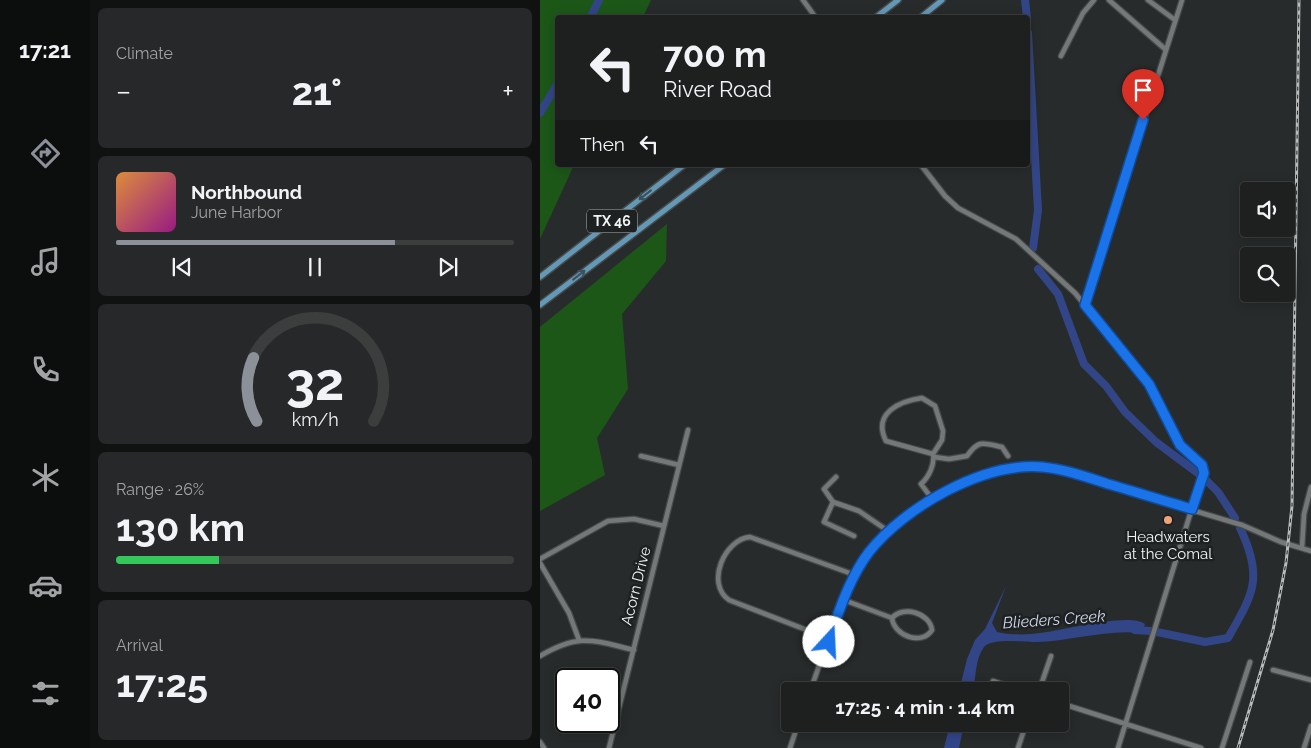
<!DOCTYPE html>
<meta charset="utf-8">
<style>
:root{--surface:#1e2020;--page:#262829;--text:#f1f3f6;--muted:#a1a3a5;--line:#3c3e3e;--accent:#8c9099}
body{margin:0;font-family:Raleway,sans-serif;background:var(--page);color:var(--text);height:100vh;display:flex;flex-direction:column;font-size:19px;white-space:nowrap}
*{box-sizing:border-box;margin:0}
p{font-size:16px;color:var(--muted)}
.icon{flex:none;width:28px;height:28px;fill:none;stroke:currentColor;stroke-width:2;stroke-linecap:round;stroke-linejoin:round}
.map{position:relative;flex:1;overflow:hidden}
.panel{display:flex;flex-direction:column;gap:8px;padding:8px;background:#101212;width:450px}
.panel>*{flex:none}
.guide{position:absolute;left:15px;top:15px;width:475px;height:152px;border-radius:5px;box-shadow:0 2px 12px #0003,0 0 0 1px var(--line);background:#1e2020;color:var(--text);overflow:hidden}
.buttons{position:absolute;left:700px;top:182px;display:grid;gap:10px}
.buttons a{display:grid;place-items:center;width:55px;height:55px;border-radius:5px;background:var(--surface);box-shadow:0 2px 12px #0003,0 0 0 1px var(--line);font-size:25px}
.speed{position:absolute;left:15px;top:668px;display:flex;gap:10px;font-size:25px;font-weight:700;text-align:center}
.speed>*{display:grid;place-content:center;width:65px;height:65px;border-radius:50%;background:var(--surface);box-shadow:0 2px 12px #0003,0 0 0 1px var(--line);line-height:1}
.speed .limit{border:2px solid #111;border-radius:8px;background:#fff;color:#111}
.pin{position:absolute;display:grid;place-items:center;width:42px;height:42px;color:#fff;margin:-51px -21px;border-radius:50% 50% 50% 0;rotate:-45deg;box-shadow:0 0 5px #0007}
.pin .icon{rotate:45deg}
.me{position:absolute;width:55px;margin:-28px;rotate:20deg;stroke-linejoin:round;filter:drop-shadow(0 0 4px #0008)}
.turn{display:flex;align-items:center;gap:18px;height:105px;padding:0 25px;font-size:22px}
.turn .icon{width:65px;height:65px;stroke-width:2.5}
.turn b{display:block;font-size:35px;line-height:42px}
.then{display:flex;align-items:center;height:48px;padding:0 25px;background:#0003;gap:10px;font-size:19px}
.big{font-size:38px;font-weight:700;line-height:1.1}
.panel .card{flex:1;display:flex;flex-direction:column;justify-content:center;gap:8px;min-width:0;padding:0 18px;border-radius:8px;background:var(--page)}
.panel .dial{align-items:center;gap:0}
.dial svg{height:130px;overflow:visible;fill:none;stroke:var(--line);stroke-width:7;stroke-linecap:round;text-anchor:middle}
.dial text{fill:var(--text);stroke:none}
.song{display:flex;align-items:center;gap:15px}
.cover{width:60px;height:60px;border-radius:8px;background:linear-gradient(135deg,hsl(30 70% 55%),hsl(310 70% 35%))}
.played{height:5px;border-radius:2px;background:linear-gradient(90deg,var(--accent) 70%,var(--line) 70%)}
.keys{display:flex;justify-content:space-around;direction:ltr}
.heat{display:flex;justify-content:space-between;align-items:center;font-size:28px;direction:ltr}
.charge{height:8px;border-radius:4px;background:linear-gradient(90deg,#34c759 26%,var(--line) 0)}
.trip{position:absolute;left:241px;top:682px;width:288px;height:50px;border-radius:5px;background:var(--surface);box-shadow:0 2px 12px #0003,0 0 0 1px var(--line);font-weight:700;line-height:50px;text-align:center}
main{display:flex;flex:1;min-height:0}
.tabs{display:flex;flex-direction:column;width:90px;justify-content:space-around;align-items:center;background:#0c0d0d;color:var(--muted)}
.tabs .icon{width:35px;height:35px}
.tabs .selected{color:var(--accent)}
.tabs b{font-size:22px;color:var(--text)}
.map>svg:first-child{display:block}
</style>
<main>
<nav class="tabs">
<b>17:21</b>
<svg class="icon selected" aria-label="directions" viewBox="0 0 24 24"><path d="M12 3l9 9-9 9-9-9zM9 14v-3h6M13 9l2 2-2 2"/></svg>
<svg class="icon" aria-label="music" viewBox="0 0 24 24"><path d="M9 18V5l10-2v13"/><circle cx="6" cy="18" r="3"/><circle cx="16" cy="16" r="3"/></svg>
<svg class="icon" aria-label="phone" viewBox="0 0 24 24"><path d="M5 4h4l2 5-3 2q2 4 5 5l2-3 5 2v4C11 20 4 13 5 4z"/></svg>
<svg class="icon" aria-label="climate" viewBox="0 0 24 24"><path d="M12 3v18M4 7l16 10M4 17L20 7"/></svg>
<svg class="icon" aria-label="car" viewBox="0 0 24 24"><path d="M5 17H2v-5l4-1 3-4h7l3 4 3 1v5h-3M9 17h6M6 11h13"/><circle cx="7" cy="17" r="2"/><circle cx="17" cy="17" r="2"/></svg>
<svg class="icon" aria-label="filters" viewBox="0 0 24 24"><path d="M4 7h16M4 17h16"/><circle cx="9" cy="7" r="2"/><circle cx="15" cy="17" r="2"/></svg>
</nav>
<section class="panel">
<div class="card"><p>Climate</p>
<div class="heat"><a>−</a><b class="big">21°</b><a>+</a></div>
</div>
<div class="card">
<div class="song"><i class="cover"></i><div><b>Northbound</b><p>June Harbor</p></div></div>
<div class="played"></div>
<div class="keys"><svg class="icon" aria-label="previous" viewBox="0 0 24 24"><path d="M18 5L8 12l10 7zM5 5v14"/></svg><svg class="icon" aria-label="pause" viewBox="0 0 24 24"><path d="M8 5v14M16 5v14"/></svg><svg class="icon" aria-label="next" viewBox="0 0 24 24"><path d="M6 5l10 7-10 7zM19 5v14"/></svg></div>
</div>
<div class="card dial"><svg viewBox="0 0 100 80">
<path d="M14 69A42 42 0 1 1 86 69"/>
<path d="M14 69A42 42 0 0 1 12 30" stroke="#8c9099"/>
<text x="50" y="56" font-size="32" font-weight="700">32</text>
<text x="50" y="72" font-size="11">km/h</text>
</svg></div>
<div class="card"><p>Range · 26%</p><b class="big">130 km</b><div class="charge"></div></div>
<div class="card"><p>Arrival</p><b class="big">17:25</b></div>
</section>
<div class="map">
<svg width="771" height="748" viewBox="0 0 771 748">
<rect width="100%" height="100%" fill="#282b2b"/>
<path fill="#1c5718" d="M 0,0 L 111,0 L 103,17 L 18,18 L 18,165 L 34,165 L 0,239 Z
M 127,224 L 126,261 L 82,314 L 88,389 L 57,438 L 65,475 L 0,511 L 0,327 Z"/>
<path fill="#324587" d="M 466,586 L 452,623 L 457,632 C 470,635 487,635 500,633 C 521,631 590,612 605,624 L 602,633 C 566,629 532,641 496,642 C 485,642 451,638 444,647 C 435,659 436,678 433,691 L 419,691 L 427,659 L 435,640 L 445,629 Z
M 410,724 L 424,724 L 419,748 L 404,748 Z"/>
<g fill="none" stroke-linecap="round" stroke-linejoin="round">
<path stroke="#324587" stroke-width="8" d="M 485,0 L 487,18
M 50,18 L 59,0
M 488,33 L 498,210 L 493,248
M 0,113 L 18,83
M 498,269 L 518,294 L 544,364 L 566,386 L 585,412 L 616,442 L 659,474
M 666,480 L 678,492 L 695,518
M 595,630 L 610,631
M 617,632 L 665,642 L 688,638 C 713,594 724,578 700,528"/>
<g stroke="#46494a" stroke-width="7">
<path id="minor" d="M 263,0 L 276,18
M 569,0 L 625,49
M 608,0 L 635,20
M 521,56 L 543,13 L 554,0
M 381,165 L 405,196 L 418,208 L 476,239 L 535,293 L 606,380 L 641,445 L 659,461 L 664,469 L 578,748
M 545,305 L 642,0
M 101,456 L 139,465
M 394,457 L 409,459 L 427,456 C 439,439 443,443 462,447 L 468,456
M 296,477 L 284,489 L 293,502 L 319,511 L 348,531
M 393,500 L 381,484 C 389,477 395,464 393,454 L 346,441 C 332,413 360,401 382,398 L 395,406 L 403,431 L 402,440 L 393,454
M 293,502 L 284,522 L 314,536
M 762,548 L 764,514 L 771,487
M 0,559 L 68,521 L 94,519 L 124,526
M 0,563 L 29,613 L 39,640
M 304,600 L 352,618 C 354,636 382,646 392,630 C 390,613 363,605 352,618
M 290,639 L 189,600 C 165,583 185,539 210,537 L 315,575
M 0,656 C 39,633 52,640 94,650
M 733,670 L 771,680
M 453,681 L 483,691
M 270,691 C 286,650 298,600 321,564 C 337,538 360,521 385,505 C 427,478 471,460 521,471 L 702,525 L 741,542 L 771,551
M 499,691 L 511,656
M 520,703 L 661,748
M 69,713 L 78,715
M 0,742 L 4,748
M 69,748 L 148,430
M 250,748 L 258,724
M 478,748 L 486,724
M 682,748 L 710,662
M 764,748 L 771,726"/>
</g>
<g stroke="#46494a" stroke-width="8">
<path id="major" d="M 335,18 L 358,0
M 380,18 L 402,0
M 0,277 L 144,165
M 0,305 L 184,165"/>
</g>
<use href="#minor" stroke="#747879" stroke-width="4.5"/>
<use href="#major" stroke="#6498b7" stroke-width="5"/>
<g stroke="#babcbc" stroke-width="3">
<path id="rail" d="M 698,748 L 733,630 L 746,563 L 752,506 L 759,0"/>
</g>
<use href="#rail" stroke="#1e2122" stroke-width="1" stroke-dasharray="4" stroke-linecap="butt"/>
</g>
<defs><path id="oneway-shaft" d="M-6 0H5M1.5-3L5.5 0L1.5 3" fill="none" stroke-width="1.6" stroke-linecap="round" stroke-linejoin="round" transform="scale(1.25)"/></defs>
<g stroke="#3a515e">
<use href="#oneway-shaft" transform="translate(105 195) rotate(142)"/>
<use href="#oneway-shaft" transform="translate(39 275) rotate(-38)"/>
</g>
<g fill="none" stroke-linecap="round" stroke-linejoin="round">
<g stroke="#114b97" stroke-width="12">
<path id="route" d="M 289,642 C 298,611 310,577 329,552 C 365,507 443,462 502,467 C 524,469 547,477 568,484 C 596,492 624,501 652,509 L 664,473 L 662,465 L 640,445 L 609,384 L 545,305 L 603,120"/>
</g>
<use href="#route" stroke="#1a73e8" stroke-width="9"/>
</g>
<circle fill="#f0a27a" stroke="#1e2122" stroke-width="2" cx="628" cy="520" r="5"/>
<g text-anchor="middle" stroke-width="5" stroke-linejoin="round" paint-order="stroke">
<rect fill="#1e2122" stroke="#b2b5b5" stroke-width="1" x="47" y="209.5" width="50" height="23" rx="4"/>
<g font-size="14" font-weight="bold" fill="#f2f4f4">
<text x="72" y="226">TX 46</text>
</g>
<g font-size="15" fill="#f2f4f4" stroke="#1e2122">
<text x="628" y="542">Headwaters<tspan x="628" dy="17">at the Comal</tspan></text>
</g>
<g font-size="15" fill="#f2f4f4" stroke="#1e2122">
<text transform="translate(96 586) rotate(-76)" y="5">Acorn Drive</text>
</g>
<g font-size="16" font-style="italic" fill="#d0d8ec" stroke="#1e2122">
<text transform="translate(514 619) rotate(-4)" y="6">Blieders Creek</text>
</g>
</g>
</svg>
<div class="buttons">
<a><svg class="icon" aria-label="sound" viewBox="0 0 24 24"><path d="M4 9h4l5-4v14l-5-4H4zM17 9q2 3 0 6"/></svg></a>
<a><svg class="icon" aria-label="search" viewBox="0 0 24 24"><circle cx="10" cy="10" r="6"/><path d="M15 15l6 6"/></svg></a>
</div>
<div class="speed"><div class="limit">40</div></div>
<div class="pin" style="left:603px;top:120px;background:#d93025"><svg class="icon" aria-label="arrive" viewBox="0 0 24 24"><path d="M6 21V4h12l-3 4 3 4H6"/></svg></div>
<svg class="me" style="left:289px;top:642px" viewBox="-20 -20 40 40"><circle r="19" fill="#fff"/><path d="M0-13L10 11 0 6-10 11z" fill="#1a73e8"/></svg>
<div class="trip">17:25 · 4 min · 1.4 km</div>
<div class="guide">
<div class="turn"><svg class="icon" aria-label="left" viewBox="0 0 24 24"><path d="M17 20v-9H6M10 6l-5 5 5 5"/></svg><div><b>700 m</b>River Road</div></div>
<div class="then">Then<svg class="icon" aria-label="left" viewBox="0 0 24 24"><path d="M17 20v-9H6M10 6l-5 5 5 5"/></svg></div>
</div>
</div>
</main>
